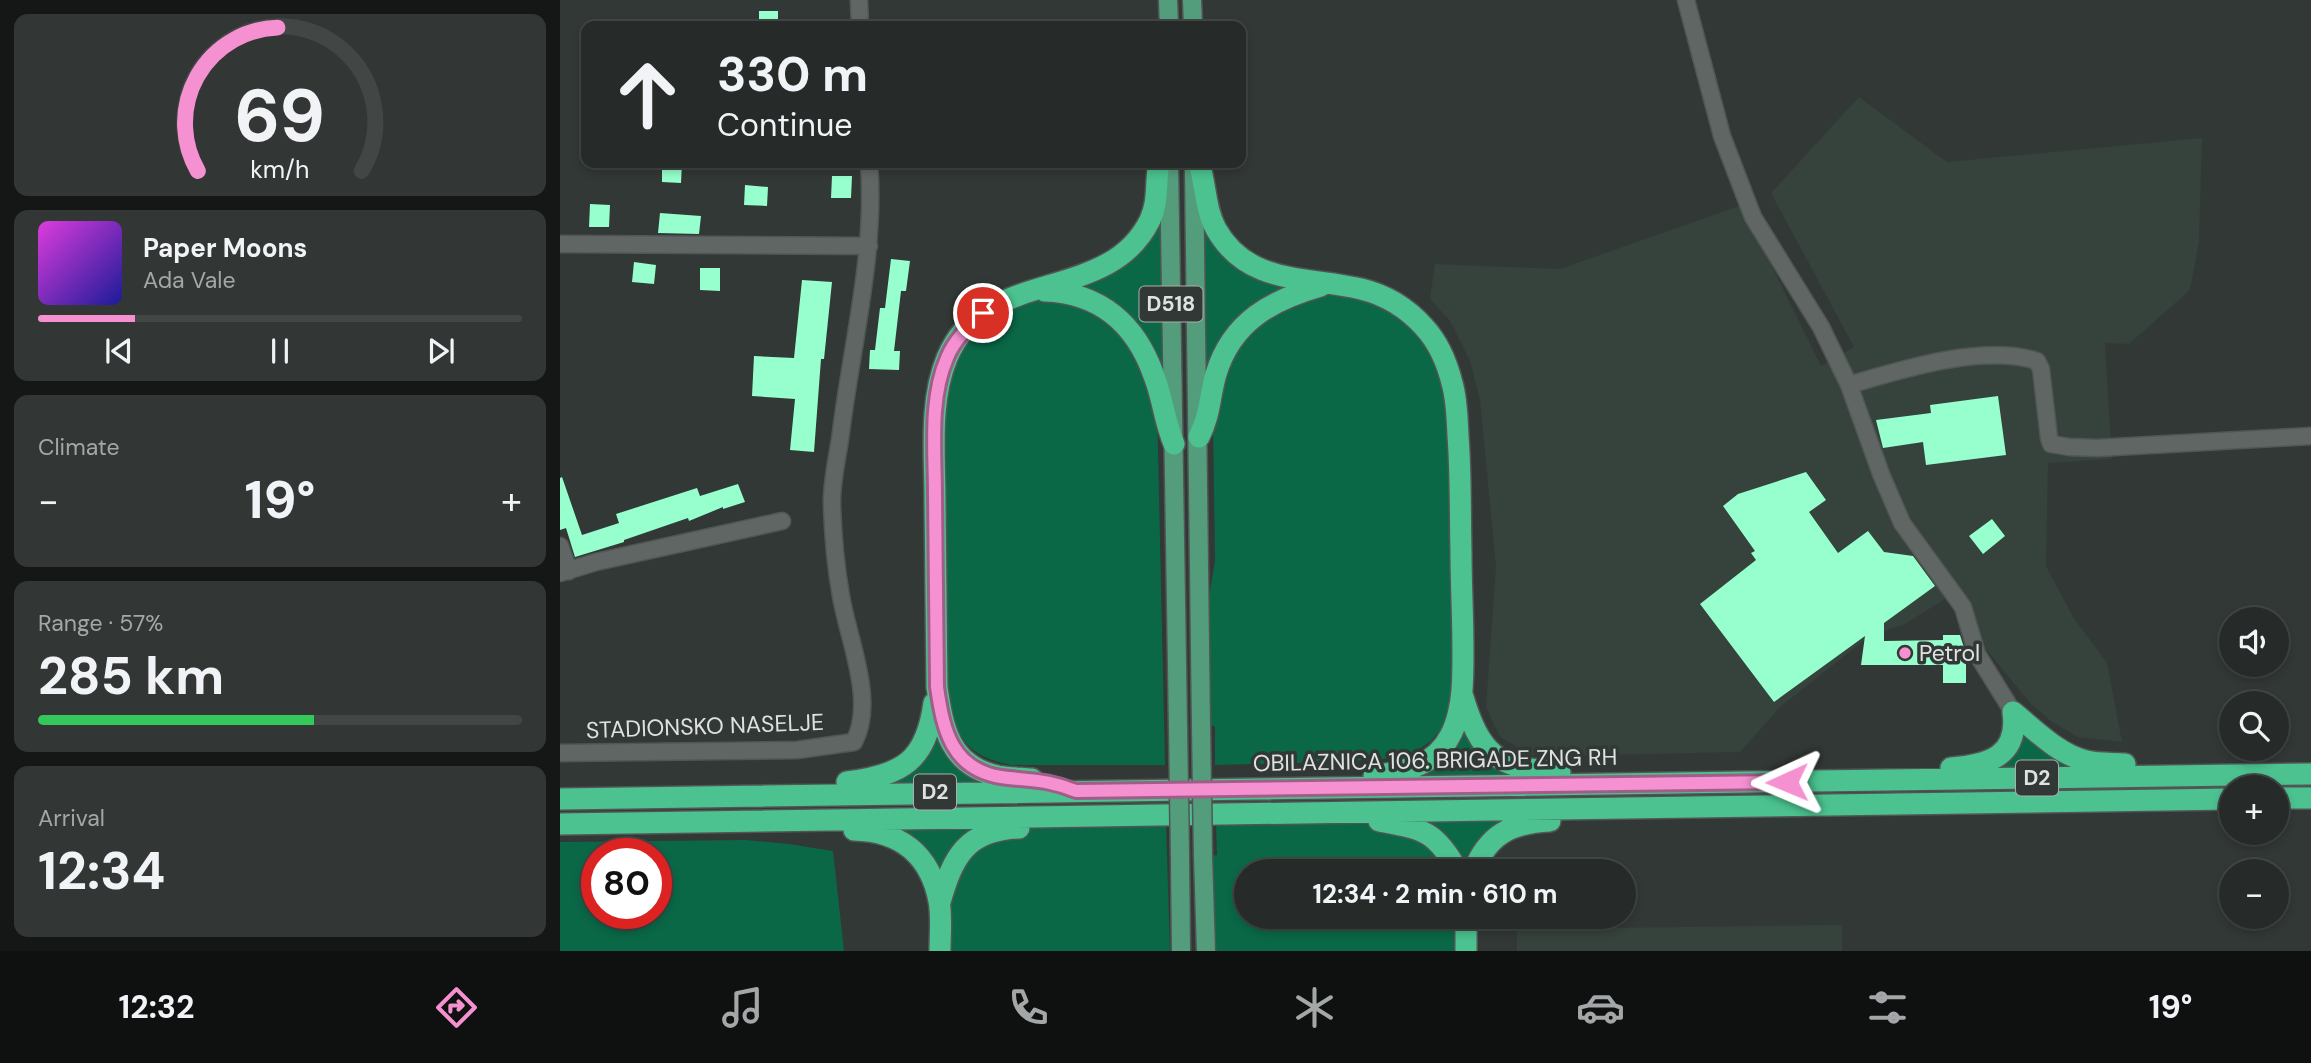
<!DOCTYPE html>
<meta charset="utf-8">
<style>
:root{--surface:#262a28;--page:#323634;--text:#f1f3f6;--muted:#a4a7a8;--line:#424645;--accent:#f590d1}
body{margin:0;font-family:"DM Sans",sans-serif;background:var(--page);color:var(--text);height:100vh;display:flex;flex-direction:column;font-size:26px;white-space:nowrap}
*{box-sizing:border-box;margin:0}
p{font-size:23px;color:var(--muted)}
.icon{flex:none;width:38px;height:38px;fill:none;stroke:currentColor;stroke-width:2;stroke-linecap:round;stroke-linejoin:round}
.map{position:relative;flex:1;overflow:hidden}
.sheet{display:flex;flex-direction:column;gap:14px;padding:14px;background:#151716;width:560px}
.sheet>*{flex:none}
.hud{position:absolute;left:21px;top:21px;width:665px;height:147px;border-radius:14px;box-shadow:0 4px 10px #0003,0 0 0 2px var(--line);background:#262a28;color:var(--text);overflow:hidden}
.controls{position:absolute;left:1659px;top:607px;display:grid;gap:14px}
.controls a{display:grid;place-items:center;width:70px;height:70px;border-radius:50%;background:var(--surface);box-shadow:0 4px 10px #0003,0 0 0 2px var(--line);font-size:35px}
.speed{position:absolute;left:21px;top:838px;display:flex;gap:14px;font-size:35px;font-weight:700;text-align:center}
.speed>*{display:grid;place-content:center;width:91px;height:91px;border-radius:50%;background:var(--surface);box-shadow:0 4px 10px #0003,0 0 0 2px var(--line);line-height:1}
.speed .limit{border:10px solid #d22;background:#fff;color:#111}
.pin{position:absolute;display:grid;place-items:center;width:60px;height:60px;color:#fff;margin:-30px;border:4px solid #fff;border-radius:50%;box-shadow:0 2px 7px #0007}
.me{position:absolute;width:77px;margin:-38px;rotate:269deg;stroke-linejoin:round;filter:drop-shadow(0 0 5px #0008)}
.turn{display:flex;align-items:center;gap:24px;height:147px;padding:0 21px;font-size:32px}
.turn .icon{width:91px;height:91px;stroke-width:2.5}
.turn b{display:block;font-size:49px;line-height:60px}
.big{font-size:52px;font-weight:700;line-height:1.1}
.sheet .tile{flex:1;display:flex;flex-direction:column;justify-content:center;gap:10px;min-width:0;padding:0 24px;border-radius:14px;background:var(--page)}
.sheet .dial{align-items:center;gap:0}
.dial svg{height:182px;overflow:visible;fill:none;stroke:var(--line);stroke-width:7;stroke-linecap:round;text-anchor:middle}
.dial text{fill:var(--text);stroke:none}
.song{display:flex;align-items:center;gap:21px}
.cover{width:84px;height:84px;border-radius:10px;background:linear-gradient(135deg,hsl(300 70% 55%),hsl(240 70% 35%))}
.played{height:7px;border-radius:4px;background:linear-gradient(90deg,var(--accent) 20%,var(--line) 20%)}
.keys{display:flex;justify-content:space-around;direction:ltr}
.heat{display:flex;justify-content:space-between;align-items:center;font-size:38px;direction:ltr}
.charge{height:10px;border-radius:5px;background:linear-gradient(90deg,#34c759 57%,var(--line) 0)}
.trip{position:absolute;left:674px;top:859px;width:402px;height:70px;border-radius:35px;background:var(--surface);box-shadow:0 4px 10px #0003,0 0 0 2px var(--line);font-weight:700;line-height:70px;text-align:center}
.tabs{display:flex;height:112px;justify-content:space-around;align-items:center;background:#0f1110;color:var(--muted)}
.tabs .icon{width:49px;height:49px}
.tabs .active{color:var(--accent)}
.tabs b{font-size:32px;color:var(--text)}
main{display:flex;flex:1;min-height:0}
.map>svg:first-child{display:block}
</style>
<main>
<section class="sheet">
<div class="tile dial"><svg viewBox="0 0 100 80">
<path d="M14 69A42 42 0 1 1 86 69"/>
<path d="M14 69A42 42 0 0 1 49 6" stroke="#f590d1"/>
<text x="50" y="56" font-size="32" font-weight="700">69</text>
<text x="50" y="72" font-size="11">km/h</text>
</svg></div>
<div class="tile">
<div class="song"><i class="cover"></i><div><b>Paper Moons</b><p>Ada Vale</p></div></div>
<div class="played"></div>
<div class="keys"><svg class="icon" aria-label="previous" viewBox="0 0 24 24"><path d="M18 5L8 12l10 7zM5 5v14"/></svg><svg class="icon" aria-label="pause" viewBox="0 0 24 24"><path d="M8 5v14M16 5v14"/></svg><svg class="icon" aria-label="next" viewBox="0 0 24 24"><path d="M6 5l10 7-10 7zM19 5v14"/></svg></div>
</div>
<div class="tile"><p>Climate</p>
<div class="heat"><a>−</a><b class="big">19°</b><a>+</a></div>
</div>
<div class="tile"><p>Range · 57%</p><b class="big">285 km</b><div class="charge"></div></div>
<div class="tile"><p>Arrival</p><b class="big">12:34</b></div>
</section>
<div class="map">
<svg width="1751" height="951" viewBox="0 0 1751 951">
<rect width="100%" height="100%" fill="#323835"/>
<path fill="#36423c" d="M 1299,97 L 1387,162 L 1642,138 L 1639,241 L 1630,290 L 1569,344 L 1545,343 L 1552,459 L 1488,463 L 1486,566 L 1513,617 L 1547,663 L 1562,742 L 1518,737 L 1492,722 L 1470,703 L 1385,599 L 1345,624 L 1310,636 L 1220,707 L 1180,752 L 1000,756 L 970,755 L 940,737 L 926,707 L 936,567 L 920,400 L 910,361 L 890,321 L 870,299 L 875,264 L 1000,269 L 1182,205 L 1261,366 L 1294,347 L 1211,193 Z
M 1282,925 L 1282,951 L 957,951 L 957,929 Z"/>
<path fill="#0a6847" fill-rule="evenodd" d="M 596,220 L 602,220 L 604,374 L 511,287 Z
M 643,224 L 731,284 L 651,372 L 644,373 Z
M 763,289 L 831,306 L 878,359 L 890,415 L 895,687 L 885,724 L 871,741 L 855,752 L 837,758 L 777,762 L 655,765 L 655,726 L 649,726 L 648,603 L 655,561 L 653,421 L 668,355 L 700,317 Z
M 512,297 L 569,335 L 597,406 L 605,765 L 451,765 C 408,756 402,742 386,704 L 383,406 L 398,345 L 455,299 Z
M 901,724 L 950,771 L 951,776 L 857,779 L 856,773 Z
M 1466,729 L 1518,769 L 1436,769 L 1457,752 Z
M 374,732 L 422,779 L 423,784 L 329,786 L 328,781 Z
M 954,816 L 909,870 L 860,818 Z
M 426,822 L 381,876 L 333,829 Z
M 801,822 L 849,831 L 864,837 L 891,871 L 686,872 L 686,917 L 897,917 L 898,951 L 654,951 L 651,856 L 657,855 L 656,823 Z
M 606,823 L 610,951 L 387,951 L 386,907 L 404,853 L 443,832 L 508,824 Z
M 186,840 L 229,844 L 273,851 L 284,951 L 0,951 L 0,842 ZM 37,854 L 96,854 L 96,914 L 37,914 Z"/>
<path fill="#96ffcd" d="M 199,11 L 218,11 L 218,26 L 199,26 Z
M 102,163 L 122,163 L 121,183 L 102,182 Z
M 272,176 L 292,176 L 291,198 L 271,198 Z
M 185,185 L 208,187 L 207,206 L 184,205 Z
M 30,204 L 50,205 L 49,227 L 29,227 Z
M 100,213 L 141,216 L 139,234 L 98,233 Z
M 331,259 L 350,261 L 346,291 L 341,291 L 334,351 L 340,351 L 339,370 L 309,369 L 310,350 L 315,350 L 320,308 L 325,308 Z
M 74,262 L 96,265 L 94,284 L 72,282 Z
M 140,268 L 160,268 L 160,291 L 140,290 Z
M 242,280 L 272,282 L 264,359 L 261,359 L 254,452 L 230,450 L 235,399 L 192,396 L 194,356 L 234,358 Z
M 1438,396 L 1446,455 L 1366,465 L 1363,442 L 1323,448 L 1316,420 L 1371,413 L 1370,405 Z
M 1246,472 L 1266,500 L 1249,512 L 1278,553 L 1308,531 L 1324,552 L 1353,556 L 1375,586 L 1324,623 L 1324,641 L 1383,640 L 1383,635 L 1400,635 L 1406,654 L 1406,683 L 1383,683 L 1383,665 L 1301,665 L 1305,636 L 1214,702 L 1140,604 L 1196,560 L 1191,553 L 1195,551 L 1163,506 L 1178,494 Z
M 2,477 L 22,535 L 59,523 L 56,514 L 137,488 L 140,496 L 178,484 L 185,502 L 163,509 L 163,507 L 129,521 L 128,518 L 64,540 L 64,542 L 15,557 L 6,528 L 0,530 L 0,478 Z
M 1432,519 L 1445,536 L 1423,554 L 1409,536 Z"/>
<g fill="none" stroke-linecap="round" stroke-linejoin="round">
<g stroke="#515654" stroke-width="19">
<path id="street" d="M 299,0 L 300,26
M 1126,0 L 1162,136 L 1193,217 L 1261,327 L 1289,385 L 1321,474 L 1342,523 L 1403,607 L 1417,654 L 1453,712
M 0,244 L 309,246
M 1289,385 C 1343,369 1422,344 1477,361 L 1481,369 L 1489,438 L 1491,444 L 1509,447 L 1537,448 L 1751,436
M 0,546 L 9,571
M 0,573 L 36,562 L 222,521
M 0,753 L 237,750 L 294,742 C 316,701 288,639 281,596 C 276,568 273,536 272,506 C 271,482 278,456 281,432 C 292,343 316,253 309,163"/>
</g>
<g stroke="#515654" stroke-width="21">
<path id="primary" d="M 608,0 L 609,26
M 632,0 L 633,26
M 609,163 L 618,727
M 634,169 L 641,726
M 643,856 L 646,951
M 620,857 L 621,951"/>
</g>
<g stroke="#515654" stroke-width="24">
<path id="highway" d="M 639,163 C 646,185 645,209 656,229 C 688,286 748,276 801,289 C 826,295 847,308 864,327 C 878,342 887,363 892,383 C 897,400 897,418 898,436 C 901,475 900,513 901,552 C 901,597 905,647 902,690 C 901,704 897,724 890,736 C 874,767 844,771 814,776
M 485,291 C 540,293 576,324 594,376 C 603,399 604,420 614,444
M 639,437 C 651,413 649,398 656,374 C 672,321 712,300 761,286
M 902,694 C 920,754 936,769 1000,772
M 1453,712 C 1475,730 1498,754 1526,761 C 1538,764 1552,763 1565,764
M 1391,768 C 1429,765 1459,756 1453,712
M 472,779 C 461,778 449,778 438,776 C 390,766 383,729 377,687 C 376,625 376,563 375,501 C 375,455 369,401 387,358 C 426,264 548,306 590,220 C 599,201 595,183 599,163
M 287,782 C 343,775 366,761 374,703
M 1717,798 L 1751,798
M 0,799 L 1751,774
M 819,821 C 862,829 876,830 898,872
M 0,824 L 1671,799
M 294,830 C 340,831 370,854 379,901 C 382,916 380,935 380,951
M 913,872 C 928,834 951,823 990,821
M 380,902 C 393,857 406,830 459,828
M 906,917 L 906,951"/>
</g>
<use href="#street" stroke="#606663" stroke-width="16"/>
<use href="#primary" stroke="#539d7d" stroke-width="18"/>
<use href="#highway" stroke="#4bc28f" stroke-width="21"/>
<g stroke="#515654" stroke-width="21" stroke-linecap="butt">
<path id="primary-bridge" d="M 641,726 L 643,856
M 618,727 L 620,857"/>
</g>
<use href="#primary-bridge" stroke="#539d7d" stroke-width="18"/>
</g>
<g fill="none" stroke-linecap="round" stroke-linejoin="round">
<g stroke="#9f5e88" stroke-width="18">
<path id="route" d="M 423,313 C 409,326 394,340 387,358 C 369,399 375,451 375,495 C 376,559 376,623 377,687 C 383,729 391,769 441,777 C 470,781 487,779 516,791 L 1227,782"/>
</g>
<use href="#route" stroke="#f590d1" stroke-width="12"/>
</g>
<circle fill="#f590d1" stroke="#323835" stroke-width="2.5" cx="1345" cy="653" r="7"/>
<g text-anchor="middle" stroke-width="7" stroke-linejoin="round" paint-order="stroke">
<g fill="#323835" stroke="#aaafad" stroke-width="2">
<rect x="579.5" y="286.5" width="63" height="35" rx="5"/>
<rect x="1456" y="760.5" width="42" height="35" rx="5"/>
<rect x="354" y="774.5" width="42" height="35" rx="5"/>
</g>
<g font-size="21" font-weight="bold" fill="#dee2e0">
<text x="611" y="311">D518</text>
<text x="1477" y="785">D2</text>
<text x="375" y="799">D2</text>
</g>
<g font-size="23" fill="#dee2e0" stroke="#323835" text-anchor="start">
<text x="1359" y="661">Petrol</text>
</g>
<g font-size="23" fill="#dee2e0" stroke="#323835">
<text transform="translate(145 726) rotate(-2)" y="8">STADIONSKO NASELJE</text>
<text transform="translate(875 760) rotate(-1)" y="8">OBILAZNICA 106. BRIGADE ZNG RH</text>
</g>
</g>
</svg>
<div class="controls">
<a><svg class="icon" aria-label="sound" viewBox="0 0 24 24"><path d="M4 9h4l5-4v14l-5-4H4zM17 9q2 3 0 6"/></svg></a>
<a><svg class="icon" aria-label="search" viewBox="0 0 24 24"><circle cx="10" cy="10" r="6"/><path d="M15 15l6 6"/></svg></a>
<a>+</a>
<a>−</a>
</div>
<div class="speed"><div class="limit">80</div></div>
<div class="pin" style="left:423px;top:313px;background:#d93025"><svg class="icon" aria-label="arrive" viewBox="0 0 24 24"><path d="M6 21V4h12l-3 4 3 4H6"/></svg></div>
<svg class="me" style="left:1227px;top:782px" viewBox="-20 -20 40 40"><path d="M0-17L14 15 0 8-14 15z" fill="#f590d1" stroke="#fff" stroke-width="4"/></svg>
<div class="trip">12:34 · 2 min · 610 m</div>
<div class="hud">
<div class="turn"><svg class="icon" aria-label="ahead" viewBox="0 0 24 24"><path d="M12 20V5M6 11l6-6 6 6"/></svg><div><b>330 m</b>Continue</div></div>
</div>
</div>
</main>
<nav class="tabs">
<b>12:32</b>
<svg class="icon active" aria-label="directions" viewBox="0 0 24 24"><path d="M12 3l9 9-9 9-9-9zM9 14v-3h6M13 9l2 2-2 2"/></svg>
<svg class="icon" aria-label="music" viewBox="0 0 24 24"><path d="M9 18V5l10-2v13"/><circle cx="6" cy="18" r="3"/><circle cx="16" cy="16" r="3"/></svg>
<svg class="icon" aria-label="phone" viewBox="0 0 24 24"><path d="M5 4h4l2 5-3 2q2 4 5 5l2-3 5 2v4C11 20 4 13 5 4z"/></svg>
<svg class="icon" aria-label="climate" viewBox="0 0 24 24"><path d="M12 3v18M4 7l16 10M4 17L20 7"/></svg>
<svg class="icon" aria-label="car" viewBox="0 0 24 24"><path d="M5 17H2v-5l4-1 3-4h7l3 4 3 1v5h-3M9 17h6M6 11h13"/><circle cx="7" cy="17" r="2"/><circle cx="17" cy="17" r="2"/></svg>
<svg class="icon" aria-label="filters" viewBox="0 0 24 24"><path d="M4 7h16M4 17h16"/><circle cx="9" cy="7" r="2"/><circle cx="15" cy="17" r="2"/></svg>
<b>19°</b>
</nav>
